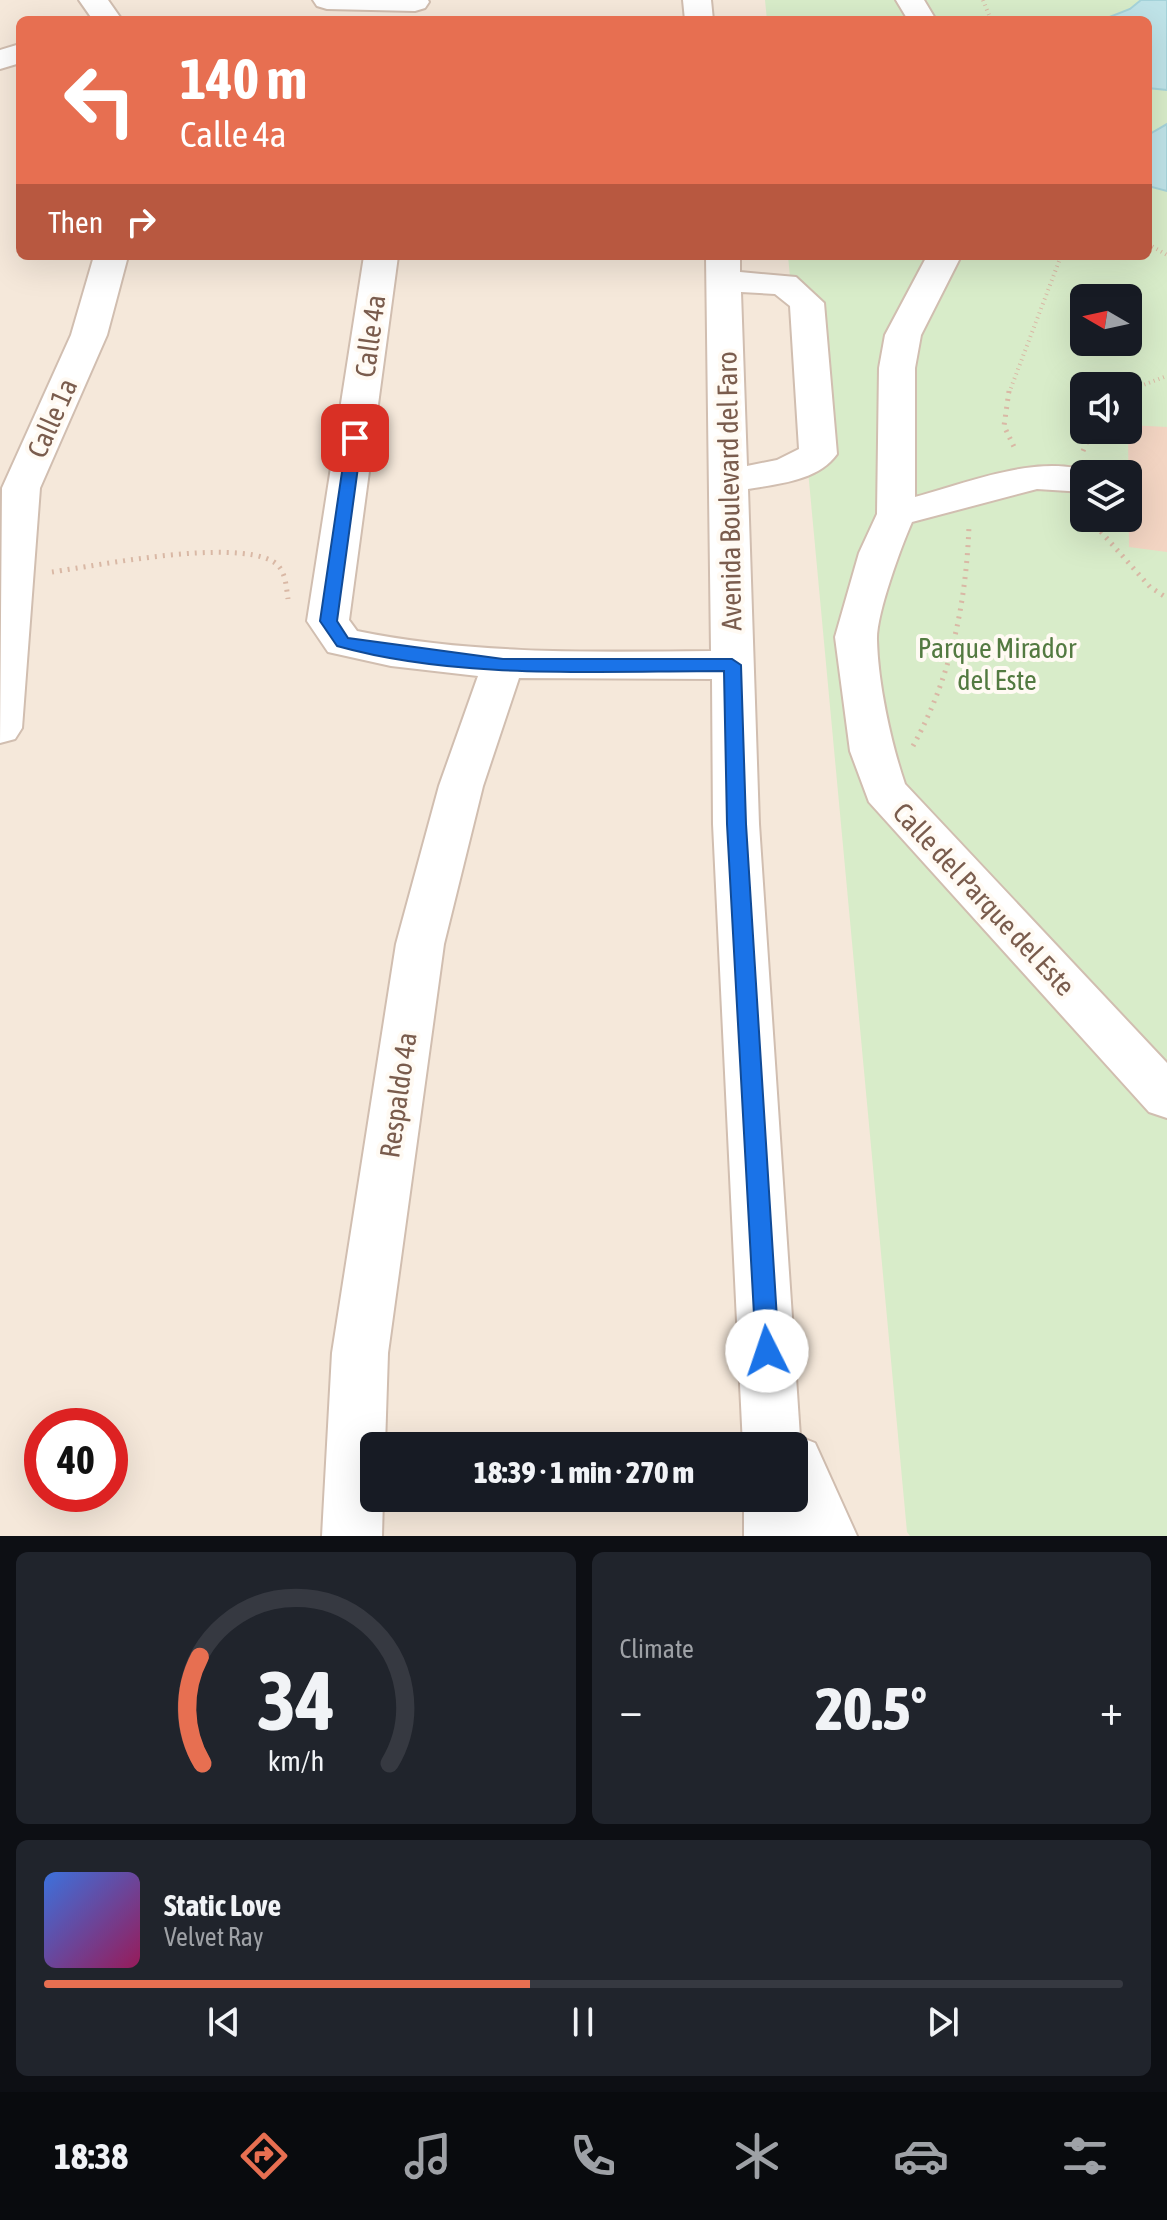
<!DOCTYPE html>
<meta charset="utf-8">
<style>
:root{--surface:#171b24;--page:#20242c;--text:#f1f3f6;--muted:#9ea1a6;--line:#363941;--accent:#e76f51}
body{margin:0;font-family:"Asap Condensed",sans-serif;background:var(--page);color:var(--text);height:100vh;display:flex;flex-direction:column;font-size:30px;white-space:nowrap}
*{box-sizing:border-box;margin:0}
p{font-size:26px;color:var(--muted)}
.icon{flex:none;width:44px;height:44px;fill:none;stroke:currentColor;stroke-width:2;stroke-linecap:round;stroke-linejoin:round}
.map{position:relative;height:1536px;overflow:hidden}
.panel{display:flex;flex-direction:column;gap:16px;padding:16px;background:#0d0f14;flex:1}
.panel>*{flex:none}
.top-card{position:absolute;left:16px;top:16px;width:1136px;height:244px;border-radius:12px;box-shadow:0 8px 32px #0002;background:#e76f51;color:#fff;overflow:hidden}
.needle{width:52px;rotate:279deg}
.fabs{position:absolute;left:1070px;top:284px;display:grid;gap:16px}
.fabs a{display:grid;place-items:center;width:72px;height:72px;border-radius:12px;background:var(--surface);box-shadow:0 8px 32px #0002;font-size:40px}
.speed{position:absolute;left:24px;top:1408px;display:flex;gap:16px;font-size:40px;font-weight:700;text-align:center}
.speed>*{display:grid;place-content:center;width:104px;height:104px;border-radius:50%;background:var(--surface);box-shadow:0 8px 32px #0002;line-height:1}
.speed .limit{border:12px solid #d22;background:#fff;color:#111}
.pin{position:absolute;display:grid;place-items:center;width:68px;height:68px;color:#fff;margin:-34px;border-radius:16px;box-shadow:0 4px 12px #0006}
.me{position:absolute;width:88px;margin:-44px;rotate:356deg;stroke-linejoin:round;filter:drop-shadow(0 0 6px #0008)}
.turn{display:flex;align-items:center;gap:28px;height:168px;padding:0 32px;font-size:36px}
.turn .icon{width:104px;height:104px;stroke-width:2.5}
.turn b{display:block;font-size:56px;line-height:68px}
.then{display:flex;align-items:center;height:76px;padding:0 32px;background:#0003;gap:16px;font-size:30px}
.big{font-size:60px;font-weight:800;line-height:1.1}
.panel .tile{flex:1;display:flex;flex-direction:column;justify-content:center;gap:12px;min-width:0;padding:0 28px;border-radius:12px;background:var(--page)}
.panel .dial{align-items:center;gap:0}
.dial svg{height:208px;overflow:visible;fill:none;stroke:var(--line);stroke-width:7;stroke-linecap:round;text-anchor:middle}
.dial text{fill:var(--text);stroke:none}
.song{display:flex;align-items:center;gap:24px}
.cover{width:96px;height:96px;border-radius:12px;background:linear-gradient(135deg,hsl(220 70% 55%),hsl(330 70% 35%))}
.played{height:8px;border-radius:4px;background:linear-gradient(90deg,var(--accent) 45%,var(--line) 45%)}
.keys{display:flex;justify-content:space-around;direction:ltr}
.heat{display:flex;justify-content:space-between;align-items:center;font-size:44px;direction:ltr}
.panel .tiles{flex:1;display:grid;gap:16px;grid-template-columns:1fr 1fr}
.tile:last-child{grid-column:span 2}
.trip{position:absolute;left:360px;top:1432px;width:448px;height:80px;border-radius:12px;background:var(--surface);box-shadow:0 8px 32px #0002;font-weight:800;line-height:80px;text-align:center}
.tab-bar{display:flex;height:128px;justify-content:space-around;align-items:center;background:#090b0e;color:var(--muted)}
.tab-bar .icon{width:56px;height:56px}
.tab-bar .on{color:var(--accent)}
.tab-bar b{font-size:36px;color:var(--text)}
.map>svg:first-child{display:block}
</style>
<div class="map">
<svg width="1167" height="1536" viewBox="0 0 1167 1536">
<rect width="100%" height="100%" fill="#fdf6ec"/>
<path fill="#f5e8da" fill-rule="evenodd" d="M 0,0 L 1167,0 L 1167,1536 L 0,1536 ZM 20,20 L 1148,20 L 1148,256 L 20,256 ZM 1084,298 L 1128,298 L 1128,342 L 1084,342 ZM 1084,386 L 1128,386 L 1128,430 L 1084,430 ZM 1084,474 L 1128,474 L 1128,518 L 1084,518 ZM 42,1426 L 110,1426 L 110,1494 L 42,1494 ZM 374,1446 L 794,1446 L 794,1498 L 374,1498 Z"/>
<path fill="#d8ecc9" fill-rule="evenodd" d="M 765,0 L 1167,0 L 1167,1536 L 910,1536 L 907,1532 L 788,256 L 1148,256 L 1148,20 L 767,20 ZM 1084,298 L 1128,298 L 1128,342 L 1084,342 ZM 1084,386 L 1128,386 L 1128,430 L 1084,430 ZM 1084,474 L 1128,474 L 1128,518 L 1084,518 Z"/>
<path fill="#bfe3e8" stroke="#a5d3da" stroke-width="2" d="M 1141,0 L 1167,0 L 1167,90 L 1148,88 L 1148,20 L 1102,20 L 1130,9 Z
M 1167,124 L 1167,191 L 1148,186 L 1148,135 Z"/>
<path fill="#f3d5c3" d="M 1128,425 L 1167,427 L 1167,552 L 1129,547 Z"/>
<g fill="none" stroke-linecap="round" stroke-linejoin="round">
<g stroke="#d1beb0" stroke-width="4">
<path id="minor" d="M 79,0 L 108,0 L 122,20 L 93,20 Z
M 313,0 L 428,0 L 429,2 L 425,8 L 415,11 L 327,9 L 317,6 Z
M 683,0 L 711,0 L 713,20 L 685,20 Z
M 896,0 L 924,0 L 936,20 L 908,20 Z
M 20,44 L 20,63 L 0,69 L 0,50 Z
M 94,256 L 128,256 L 107,335 L 40,488 L 22,728 L 15,739 L 0,743 L 2,488 L 71,335 Z
M 364,256 L 398,256 L 349,620 L 357,631 C 474,655 592,652 711,651 L 706,256 L 740,256 L 740,272 L 796,277 L 824,303 L 837,454 C 818,481 777,484 748,489 L 759,824 L 800,1437 L 815,1443 L 857,1536 L 744,1536 L 744,1498 L 794,1498 L 794,1446 L 743,1446 L 713,824 L 712,679 L 519,678 L 483,786 L 444,944 L 388,1353 L 385,1446 L 374,1446 L 374,1498 L 383,1498 L 382,1536 L 322,1536 L 332,1353 L 396,944 L 439,786 L 478,676 L 391,666 L 328,652 L 307,621 ZM 741,292 L 775,294 L 790,306 L 799,449 L 777,460 L 747,466 Z
M 927,256 L 961,256 L 921,335 L 915,368 L 915,497 C 967,483 1044,451 1095,474 L 1084,474 L 1084,492 L 1037,489 L 912,522 C 901,547 876,615 877,640 C 878,683 891,743 905,784 L 1167,1063 L 1167,1118 L 1149,1112 L 869,802 L 850,751 L 835,637 L 859,553 L 877,514 L 879,368 L 885,335 Z"/>
</g>
<path stroke="#d9b8a5" stroke-width="4" stroke-dasharray="1 4" stroke-linecap="butt" d="M 983,0 L 991,20
M 1148,244 L 1167,255
M 1009,393 L 1061,256
M 1132,393 L 1143,385 L 1167,376"/>
<path stroke="#d9b8a5" stroke-width="5" stroke-dasharray="2 6" stroke-linecap="butt" d="M 1009,391 L 1004,426 L 1016,451
M 1128,396 L 1135,391
M 1083,451 L 1092,430
M 1093,518 L 1095,525 L 1150,587 L 1167,598
M 52,572 C 100,565 231,539 272,561 C 286,568 286,586 288,599
M 913,746 C 951,677 966,604 969,526"/>
<use href="#minor" fill="#fff" fill-rule="evenodd"/>
</g>
<path fill="#1a73e8" stroke="#114b97" stroke-width="2" d="M 355,434 L 362,438 L 337,621 L 348,638 L 503,659 L 732,659 L 741,665 L 746,824 L 779,1351 L 775,1358 L 767,1361 L 759,1358 L 756,1351 L 727,824 L 724,671 C 598,671 458,680 337,646 L 320,621 L 347,438 Z"/>
<g text-anchor="middle" stroke-width="8" stroke-linejoin="round" paint-order="stroke">
<g font-size="28" fill="#7a5c4d" stroke="#fffaf3">
<text transform="translate(370 336) rotate(-82)" y="10">Calle 4a</text>
<text transform="translate(52 418) rotate(-66)" y="10">Calle 1a</text>
<text transform="translate(729 491) rotate(-91)" y="10">Avenida Boulevard del Faro</text>
<text transform="translate(984 899) rotate(47)" y="10">Calle del Parque del Este</text>
<text transform="translate(398 1095) rotate(-82)" y="10">Respaldo 4a</text>
</g>
<g font-size="28" fill="#537a41" stroke="#fffaf3">
<text x="997" y="658">Parque Mirador<tspan x="997" dy="32">del Este</tspan></text>
</g>
</g>
</svg>
<div class="fabs">
<a><svg class="needle" viewBox="-14 -14 28 28"><path d="M0-13l5 13h-10z" fill="#e53935"/><path d="M0 13l5-13h-10z" fill="#9ea1a6"/></svg></a>
<a><svg class="icon" aria-label="sound" viewBox="0 0 24 24"><path d="M4 9h4l5-4v14l-5-4H4zM17 9q2 3 0 6"/></svg></a>
<a><svg class="icon" aria-label="layers" viewBox="0 0 24 24"><path d="M12 4l9 5-9 5-9-5zM3 14l9 5 9-5"/></svg></a>
</div>
<div class="speed"><div class="limit">40</div></div>
<div class="pin" style="left:355px;top:438px;background:#d93025"><svg class="icon" aria-label="arrive" viewBox="0 0 24 24"><path d="M6 21V4h12l-3 4 3 4H6"/></svg></div>
<svg class="me" style="left:767px;top:1351px" viewBox="-20 -20 40 40"><circle r="19" fill="#fff"/><path d="M0-13L10 11 0 6-10 11z" fill="#1a73e8"/></svg>
<div class="trip">18:39 · 1 min · 270 m</div>
<div class="top-card">
<div class="turn"><svg class="icon" aria-label="left" viewBox="0 0 24 24"><path d="M17 20v-9H6M10 6l-5 5 5 5"/></svg><div><b>140 m</b>Calle 4a</div></div>
<div class="then">Then<svg class="icon" aria-label="right" viewBox="0 0 24 24"><path d="M7 20v-9h11M14 6l5 5-5 5"/></svg></div>
</div>
</div>
<section class="panel">
<div class="tiles">
<div class="tile dial"><svg viewBox="0 0 100 80">
<path d="M14 69A42 42 0 1 1 86 69"/>
<path d="M14 69A42 42 0 0 1 13 28" stroke="#e76f51"/>
<text x="50" y="56" font-size="32" font-weight="700">34</text>
<text x="50" y="72" font-size="11">km/h</text>
</svg></div>
<div class="tile"><p>Climate</p>
<div class="heat"><a>−</a><b class="big">20.5°</b><a>+</a></div>
</div>
<div class="tile">
<div class="song"><i class="cover"></i><div><b>Static Love</b><p>Velvet Ray</p></div></div>
<div class="played"></div>
<div class="keys"><svg class="icon" aria-label="previous" viewBox="0 0 24 24"><path d="M18 5L8 12l10 7zM5 5v14"/></svg><svg class="icon" aria-label="pause" viewBox="0 0 24 24"><path d="M8 5v14M16 5v14"/></svg><svg class="icon" aria-label="next" viewBox="0 0 24 24"><path d="M6 5l10 7-10 7zM19 5v14"/></svg></div>
</div>
</div>
</section>
<nav class="tab-bar">
<b>18:38</b>
<svg class="icon on" aria-label="directions" viewBox="0 0 24 24"><path d="M12 3l9 9-9 9-9-9zM9 14v-3h6M13 9l2 2-2 2"/></svg>
<svg class="icon" aria-label="music" viewBox="0 0 24 24"><path d="M9 18V5l10-2v13"/><circle cx="6" cy="18" r="3"/><circle cx="16" cy="16" r="3"/></svg>
<svg class="icon" aria-label="phone" viewBox="0 0 24 24"><path d="M5 4h4l2 5-3 2q2 4 5 5l2-3 5 2v4C11 20 4 13 5 4z"/></svg>
<svg class="icon" aria-label="climate" viewBox="0 0 24 24"><path d="M12 3v18M4 7l16 10M4 17L20 7"/></svg>
<svg class="icon" aria-label="car" viewBox="0 0 24 24"><path d="M5 17H2v-5l4-1 3-4h7l3 4 3 1v5h-3M9 17h6M6 11h13"/><circle cx="7" cy="17" r="2"/><circle cx="17" cy="17" r="2"/></svg>
<svg class="icon" aria-label="filters" viewBox="0 0 24 24"><path d="M4 7h16M4 17h16"/><circle cx="9" cy="7" r="2"/><circle cx="15" cy="17" r="2"/></svg>
</nav>
